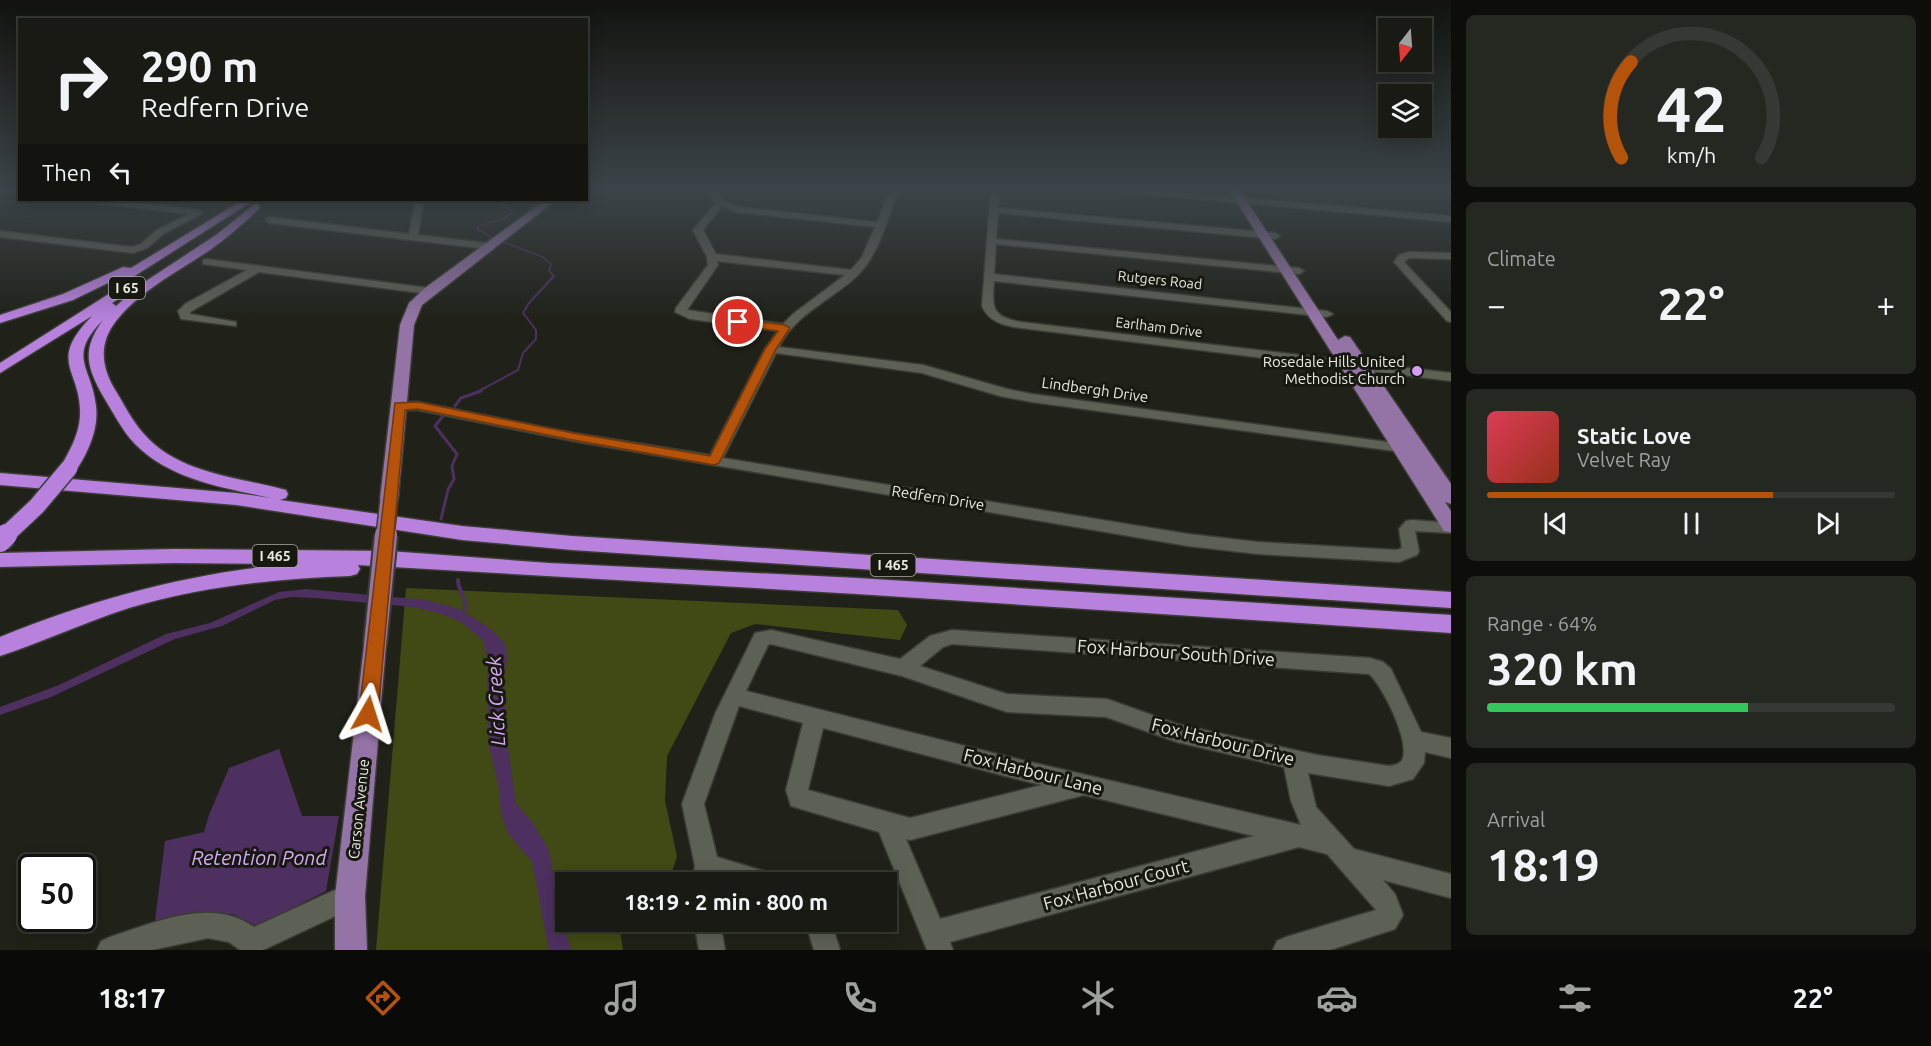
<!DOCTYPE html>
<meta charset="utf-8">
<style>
:root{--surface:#181a13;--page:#252721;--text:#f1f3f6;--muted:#9fa1a0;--line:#363833;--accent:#b45309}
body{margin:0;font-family:Ubuntu,sans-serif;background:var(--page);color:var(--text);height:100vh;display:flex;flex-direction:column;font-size:22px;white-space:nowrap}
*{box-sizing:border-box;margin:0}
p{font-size:20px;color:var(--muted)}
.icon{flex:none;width:33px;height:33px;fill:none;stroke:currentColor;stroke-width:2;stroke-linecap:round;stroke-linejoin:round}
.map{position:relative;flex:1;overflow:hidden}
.details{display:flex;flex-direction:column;gap:15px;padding:15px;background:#0d0e0a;width:480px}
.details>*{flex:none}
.guide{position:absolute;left:18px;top:18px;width:570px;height:183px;border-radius:0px;box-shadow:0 3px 15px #0003,0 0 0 2px var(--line);background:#181a13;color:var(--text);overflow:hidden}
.needle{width:39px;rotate:197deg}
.controls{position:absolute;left:1378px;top:18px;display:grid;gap:12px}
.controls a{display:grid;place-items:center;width:54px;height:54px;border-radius:0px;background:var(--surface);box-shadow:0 3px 15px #0003,0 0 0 2px var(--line);font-size:30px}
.speed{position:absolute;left:18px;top:854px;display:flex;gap:12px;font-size:30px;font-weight:700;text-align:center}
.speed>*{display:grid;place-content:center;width:78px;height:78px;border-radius:50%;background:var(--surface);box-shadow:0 3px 15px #0003,0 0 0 2px var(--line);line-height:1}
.speed .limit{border:3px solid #111;border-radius:9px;background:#fff;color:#111}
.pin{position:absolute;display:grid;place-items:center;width:51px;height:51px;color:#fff;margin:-26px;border:3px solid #fff;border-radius:50%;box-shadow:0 2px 6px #0007}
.me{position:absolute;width:66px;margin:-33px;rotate:6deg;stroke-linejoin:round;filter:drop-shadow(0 0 4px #0008)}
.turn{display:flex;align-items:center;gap:21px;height:126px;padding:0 24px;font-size:27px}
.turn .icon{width:78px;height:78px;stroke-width:2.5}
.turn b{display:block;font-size:42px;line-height:51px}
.then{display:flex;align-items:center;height:57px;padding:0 24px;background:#0003;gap:12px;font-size:22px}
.big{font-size:45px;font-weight:600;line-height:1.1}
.details .card{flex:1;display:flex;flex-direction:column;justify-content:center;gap:9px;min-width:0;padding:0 21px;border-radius:9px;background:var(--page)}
.details .dial{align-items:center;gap:0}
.dial svg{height:156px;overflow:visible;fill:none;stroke:var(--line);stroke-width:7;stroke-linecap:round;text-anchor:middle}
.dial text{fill:var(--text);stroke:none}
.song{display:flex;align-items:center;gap:18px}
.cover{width:72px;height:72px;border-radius:9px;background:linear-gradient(135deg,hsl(350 70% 55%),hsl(10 70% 35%))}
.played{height:6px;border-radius:3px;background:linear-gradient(90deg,var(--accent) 70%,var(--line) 70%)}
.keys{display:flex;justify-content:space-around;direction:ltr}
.heat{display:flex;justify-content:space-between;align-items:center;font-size:33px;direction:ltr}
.charge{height:9px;border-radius:4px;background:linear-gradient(90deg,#34c759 64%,var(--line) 0)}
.trip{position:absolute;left:555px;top:872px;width:342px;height:60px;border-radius:0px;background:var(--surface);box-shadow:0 3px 15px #0003,0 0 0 2px var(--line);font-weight:600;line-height:60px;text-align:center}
.dock{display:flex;height:96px;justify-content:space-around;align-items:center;background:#0a0a08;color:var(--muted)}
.dock .icon{width:42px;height:42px}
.dock .current{color:var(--accent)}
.dock b{font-size:27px;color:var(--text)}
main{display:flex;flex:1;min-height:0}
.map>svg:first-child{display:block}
</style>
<main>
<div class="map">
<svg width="1451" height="950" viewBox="0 0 1451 950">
<rect width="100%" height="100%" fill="#202219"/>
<path fill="#414915" d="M 406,588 L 898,610 L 907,625 L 900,640 L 755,624 L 731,633 L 667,756 L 665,801 L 677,856 L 669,882 L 566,882 L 566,921 L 635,921 L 620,930 L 623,950 L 376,950 Z"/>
<path fill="#4d2f60" d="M 306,589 L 426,600 L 456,608 L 477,620 L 491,629 L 506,645 L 507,660 L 503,682 L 508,747 L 516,804 L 532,822 L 549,850 L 559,912 L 571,950 L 549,950 L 532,862 L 507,832 L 501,812 L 498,782 L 489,747 L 487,656 L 483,640 L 461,622 L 442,614 L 414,607 L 315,598 L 291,597 L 275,600 L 222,626 L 175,639 L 51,697 L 0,715 L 0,707 L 59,685 L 166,634 L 210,623 L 279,592 Z
M 279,749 L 302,816 L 339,816 L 326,891 L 257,926 L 232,914 L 154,929 L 165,841 L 204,832 L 209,815 L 229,768 Z"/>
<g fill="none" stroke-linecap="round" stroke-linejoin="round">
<path stroke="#4d2f60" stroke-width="1.5" d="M 475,200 L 501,203 L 513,212 L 505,218 L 479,226 L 477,229 L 493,238
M 501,241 L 543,257 L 551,264 L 549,271 L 554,276 L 552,279"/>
<path stroke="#4d2f60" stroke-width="2" d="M 477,392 L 518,370 L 523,353 L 536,339 L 536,330 L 523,313 L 529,303 L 553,277"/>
<path stroke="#4d2f60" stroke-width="3" d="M 455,406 L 461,398 L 481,391
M 441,519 L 448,490 L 454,479 L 452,466 L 457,454 L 435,426 L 443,416"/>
<path stroke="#4d2f60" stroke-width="4" d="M 458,580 C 458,593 470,599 463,615"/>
<g stroke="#3b3d35" stroke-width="3">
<path id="minor" d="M 0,188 L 20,188 L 20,192 Z
M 713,188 L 721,188 L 719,198 L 738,207 L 877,222 L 891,188 L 899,188 C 888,216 880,253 858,275 C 832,300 796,313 779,347 L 923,365 L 1007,389 L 1032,394 L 1409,445 L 1416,449 L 1409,453 L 1032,402 L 1000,396 L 922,373 L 776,353 L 723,458 L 1188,534 L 1258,542 L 1397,550 L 1402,548 L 1399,529 L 1406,521 L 1412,520 L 1451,523 L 1451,533 L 1415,531 L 1419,551 L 1417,555 L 1399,562 L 1258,554 L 1188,546 L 573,441 L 418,410 L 399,410 L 392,406 L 399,402 L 418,402 L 573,433 L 710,455 L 765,349 L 778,331 L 690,319 L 675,312 L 676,308 L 708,265 L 707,257 L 693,230 L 716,203 L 712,201 L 710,195 ZM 722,206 L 736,212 L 875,227 L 862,257 L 851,270 L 716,254 L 703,230 ZM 717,261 L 845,275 L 793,314 L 783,324 L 687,310 L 718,265 Z
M 991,188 L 999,188 L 998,208 L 1275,233 L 1280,236 L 1275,239 L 998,213 L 996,239 L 1299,268 L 1304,271 L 1299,274 L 996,244 L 994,274 L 1327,311 L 1333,314 L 1327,317 L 994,281 C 992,307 991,317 1021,322 L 1451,373 L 1451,381 L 1021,328 C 1004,326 989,322 982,306 Z
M 1099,188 L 1132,188 L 1451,216 L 1451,222 L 1103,190 Z
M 93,200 L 113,200 L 199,210 L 203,213 L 163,234 L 147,248 L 133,253 L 0,237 L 0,231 L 132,247 L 141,244 L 157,230 L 189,214 L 97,203 Z
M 412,200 L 420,200 L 423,203 L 418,235 L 487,243 L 492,246 L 487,249 L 269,223 L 265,220 L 269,217 L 409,234 L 415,203 Z
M 1409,252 L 1451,253 L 1451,259 L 1409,258 L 1404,262 L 1451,312 L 1451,322 L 1447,321 L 1394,262 L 1399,255 Z
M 206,259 L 429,288 L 434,291 L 429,294 L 259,272 L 190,312 L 190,314 L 236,322 L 236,326 L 181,319 L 178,311 L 185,304 L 247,270 L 203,264 L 203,260 Z
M 771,630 L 900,659 L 930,636 L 952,630 L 1370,658 L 1383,662 L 1391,669 L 1421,732 L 1451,738 L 1451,758 L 1425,752 L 1424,763 L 1413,779 L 1389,786 L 1308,773 L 1316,807 L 1354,849 L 1451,874 L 1451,898 L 1383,880 L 1395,894 L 1403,915 L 1395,929 L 1330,950 L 1273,950 L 1277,941 L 1286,937 L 1376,910 L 1327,854 L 1299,847 L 950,942 L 953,950 L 927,950 L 879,832 L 791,806 L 786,790 L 803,723 L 739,706 L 704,804 L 717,857 L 770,873 L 773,882 L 691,882 L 695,866 L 682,804 L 715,714 L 755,633 ZM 771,644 L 902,676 L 1007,712 L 1106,717 L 1177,742 L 1284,767 L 1291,801 L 1301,825 L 1013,758 L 746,691 L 768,645 ZM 952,644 L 1369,674 C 1383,686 1411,743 1402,760 C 1399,765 1394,765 1389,766 L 1317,755 L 1177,724 L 1107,699 L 1007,694 L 920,666 L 943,647 ZM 823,728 L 1013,778 L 1042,785 L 910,818 L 808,790 ZM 1084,795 L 1254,836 L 940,919 L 906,839 L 910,840 Z
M 350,883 L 359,887 L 363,896 L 359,905 L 263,950 L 240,950 L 229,942 L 208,938 L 152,950 L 97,950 L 101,941 L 110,937 C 154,923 211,896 254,927 Z
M 694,921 L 720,921 L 725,950 L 699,950 Z
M 805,921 L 831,921 L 840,950 L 814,950 Z"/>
</g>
<g stroke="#3b3d35" stroke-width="3">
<path id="major" d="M 1228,188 L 1238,188 L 1338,340 L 1345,336 L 1350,337 L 1451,484 L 1451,504 L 1445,502 L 1451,511 L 1451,532 L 1444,531 Z
M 545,200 L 556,200 L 422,305 L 414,325 L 398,499 L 396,503 L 382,503 L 380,499 L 400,325 L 409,303 L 425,288 Z
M 375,636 L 383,639 L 386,645 L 365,896 L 367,950 L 335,950 L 335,896 L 364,645 L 367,639 Z"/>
</g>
<g stroke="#3b3d35" stroke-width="3">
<path id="highway" d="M 243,200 L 254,200 L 122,284 L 118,285 L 112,281 L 73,300 L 0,323 L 0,315 L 63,294 L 123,267 L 131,268 Z
M 255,204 L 259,205 L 259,209 C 243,224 227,238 210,250 C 177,272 141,290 116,321 C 99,343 101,365 114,388 C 124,404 132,421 144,434 C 179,474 238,477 286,490 L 288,494 L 286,498 L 280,500 L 462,526 L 572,536 L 1451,592 L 1451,608 L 572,550 L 462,540 L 236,505 L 0,485 L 0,473 L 236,493 L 271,498 C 225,488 171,480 136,445 C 122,431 113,412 103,396 C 86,366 82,349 103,320 C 66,357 92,367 96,406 C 99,429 88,453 75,472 L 63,472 L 60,468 C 69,452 79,435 80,416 C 82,369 46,363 92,316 L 0,373 L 0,363 L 134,278 L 142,278 L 143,283 L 216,235 ZM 139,286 L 116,306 L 112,303 Z
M 174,549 L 389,551 L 549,563 L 857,578 L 1451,615 L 1451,633 L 857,594 L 358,565 L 360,569 L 357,574 L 350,576 C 275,579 201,586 129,608 C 85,622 43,642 0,656 L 0,637 C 94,599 189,573 291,564 L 174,563 L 0,567 L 0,553 Z"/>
</g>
<use href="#minor" fill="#5d6055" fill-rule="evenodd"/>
<use href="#major" fill="#9474a7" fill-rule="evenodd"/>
<use href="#highway" fill="#b881de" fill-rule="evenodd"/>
<g stroke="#3b3d35" stroke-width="20" stroke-linecap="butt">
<path id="major-bridge-far1" d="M 385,536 L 389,499"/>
</g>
<g stroke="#3b3d35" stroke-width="26" stroke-linecap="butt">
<path id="major-bridge" d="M 375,645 L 386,535"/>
</g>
<g stroke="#3b3d35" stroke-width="20" stroke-linecap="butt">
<path id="highway-bridge-far1" d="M 5,536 L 37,506 L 69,468"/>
</g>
<g stroke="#3b3d35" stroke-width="26" stroke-linecap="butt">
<path id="highway-bridge" d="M 0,541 L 6,535"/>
</g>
<use href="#major-bridge-far1" stroke="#9474a7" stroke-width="17"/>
<use href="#major-bridge" stroke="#9474a7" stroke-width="22"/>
<use href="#highway-bridge-far1" stroke="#b881de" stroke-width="17"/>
<use href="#highway-bridge" stroke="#b881de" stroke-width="22"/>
</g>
<linearGradient id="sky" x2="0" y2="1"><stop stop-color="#12130e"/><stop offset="0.59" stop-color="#3c4449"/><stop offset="1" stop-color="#3c4449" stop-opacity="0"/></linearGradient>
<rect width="1451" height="321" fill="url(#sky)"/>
<path fill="#b45309" stroke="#753606" stroke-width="1.5" d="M 738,319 L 785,325 L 790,328 L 776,349 L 719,463 L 714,465 L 573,440 L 418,409 L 405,410 L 378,714 L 375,719 L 368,722 L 362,719 L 359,714 L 395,403 L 418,402 L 573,433 L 710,456 L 765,349 L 778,331 L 734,325 L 733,322 Z"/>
<circle fill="#d49cfb" stroke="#171910" stroke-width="2" cx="1417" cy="371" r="6"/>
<g text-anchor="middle" stroke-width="6" stroke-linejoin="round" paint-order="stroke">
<g font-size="14" fill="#e7e9e2" stroke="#171910">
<text transform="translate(1160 280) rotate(6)" y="5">Rutgers Road</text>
<text transform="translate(1159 327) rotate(7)" y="5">Earlham Drive</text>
</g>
<g fill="#171910" stroke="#a9aba3" stroke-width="1.5">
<rect x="109" y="277" width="36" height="22" rx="4.5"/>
<rect x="252.5" y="545" width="45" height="22" rx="4.5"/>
<rect x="870.5" y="554" width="45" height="22" rx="4.5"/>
</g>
<g font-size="14" font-weight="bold" fill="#e7e9e2">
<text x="127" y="293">I 65</text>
<text x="275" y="561">I 465</text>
<text x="893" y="570">I 465</text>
</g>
<g font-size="15" fill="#e7e9e2" stroke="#171910" text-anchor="end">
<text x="1405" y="367">Rosedale Hills United<tspan x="1405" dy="17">Methodist Church</tspan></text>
</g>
<g font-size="15" fill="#e7e9e2" stroke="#171910">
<text transform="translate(1095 390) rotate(8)" y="5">Lindbergh Drive</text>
<text transform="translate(938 498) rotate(9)" y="5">Redfern Drive</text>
<text transform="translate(359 809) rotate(-84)" y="5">Carson Avenue</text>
</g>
<g font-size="18" fill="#e7e9e2" stroke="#171910">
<text transform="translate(1176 653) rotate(4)" y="6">Fox Harbour South Drive</text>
<text transform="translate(1223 742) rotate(14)" y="6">Fox Harbour Drive</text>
<text transform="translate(1033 772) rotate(14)" y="6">Fox Harbour Lane</text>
<text transform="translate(1116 885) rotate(-15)" y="6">Fox Harbour Court</text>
</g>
<g font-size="20" font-style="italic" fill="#d7a9f8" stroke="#171910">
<text transform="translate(496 701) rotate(-93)" y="7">Lick Creek</text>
<text x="259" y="865">Retention Pond</text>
</g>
</g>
</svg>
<div class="controls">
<a><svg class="needle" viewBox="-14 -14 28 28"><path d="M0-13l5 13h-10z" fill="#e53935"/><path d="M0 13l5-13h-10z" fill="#9fa1a0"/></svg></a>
<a><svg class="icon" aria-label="layers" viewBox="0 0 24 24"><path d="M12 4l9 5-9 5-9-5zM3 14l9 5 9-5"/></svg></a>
</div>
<div class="speed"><div class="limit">50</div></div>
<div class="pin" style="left:738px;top:322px;background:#d93025"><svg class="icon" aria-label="arrive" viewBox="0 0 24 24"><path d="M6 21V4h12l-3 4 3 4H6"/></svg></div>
<svg class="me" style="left:368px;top:714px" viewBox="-20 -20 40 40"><path d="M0-17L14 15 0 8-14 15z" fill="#b45309" stroke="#fff" stroke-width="4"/></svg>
<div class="trip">18:19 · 2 min · 800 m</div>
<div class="guide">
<div class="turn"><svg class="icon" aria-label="right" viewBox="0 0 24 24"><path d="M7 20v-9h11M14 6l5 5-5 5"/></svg><div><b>290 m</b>Redfern Drive</div></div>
<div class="then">Then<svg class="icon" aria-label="left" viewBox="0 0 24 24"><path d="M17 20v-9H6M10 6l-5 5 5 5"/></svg></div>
</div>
</div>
<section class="details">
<div class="card dial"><svg viewBox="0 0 100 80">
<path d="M14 69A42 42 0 1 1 86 69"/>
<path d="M14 69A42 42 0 0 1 19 20" stroke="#b45309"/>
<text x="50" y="56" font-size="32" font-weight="700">42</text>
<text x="50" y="72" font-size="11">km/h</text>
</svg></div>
<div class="card"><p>Climate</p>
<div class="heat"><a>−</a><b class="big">22°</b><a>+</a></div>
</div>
<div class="card">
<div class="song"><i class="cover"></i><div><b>Static Love</b><p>Velvet Ray</p></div></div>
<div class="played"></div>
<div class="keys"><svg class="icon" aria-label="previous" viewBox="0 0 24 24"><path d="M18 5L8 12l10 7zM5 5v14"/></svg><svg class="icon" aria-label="pause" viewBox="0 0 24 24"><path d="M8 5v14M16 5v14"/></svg><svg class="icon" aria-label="next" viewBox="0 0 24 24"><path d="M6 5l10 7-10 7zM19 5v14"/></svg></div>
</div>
<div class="card"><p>Range · 64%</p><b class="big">320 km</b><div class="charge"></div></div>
<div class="card"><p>Arrival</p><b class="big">18:19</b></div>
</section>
</main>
<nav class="dock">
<b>18:17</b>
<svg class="icon current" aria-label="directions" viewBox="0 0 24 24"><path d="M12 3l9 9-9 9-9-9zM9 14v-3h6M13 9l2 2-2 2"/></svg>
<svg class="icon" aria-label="music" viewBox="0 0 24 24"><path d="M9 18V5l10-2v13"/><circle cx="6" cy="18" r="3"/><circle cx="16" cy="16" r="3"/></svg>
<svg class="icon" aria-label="phone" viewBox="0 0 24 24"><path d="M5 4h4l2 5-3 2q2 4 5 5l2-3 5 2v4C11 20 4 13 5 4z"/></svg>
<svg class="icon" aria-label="climate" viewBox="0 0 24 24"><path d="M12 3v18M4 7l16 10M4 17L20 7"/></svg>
<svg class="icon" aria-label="car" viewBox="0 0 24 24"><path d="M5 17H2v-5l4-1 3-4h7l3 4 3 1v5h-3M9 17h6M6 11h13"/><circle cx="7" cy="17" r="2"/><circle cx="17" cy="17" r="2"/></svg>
<svg class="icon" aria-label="filters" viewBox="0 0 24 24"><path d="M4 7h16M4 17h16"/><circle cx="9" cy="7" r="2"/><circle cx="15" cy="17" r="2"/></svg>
<b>22°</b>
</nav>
